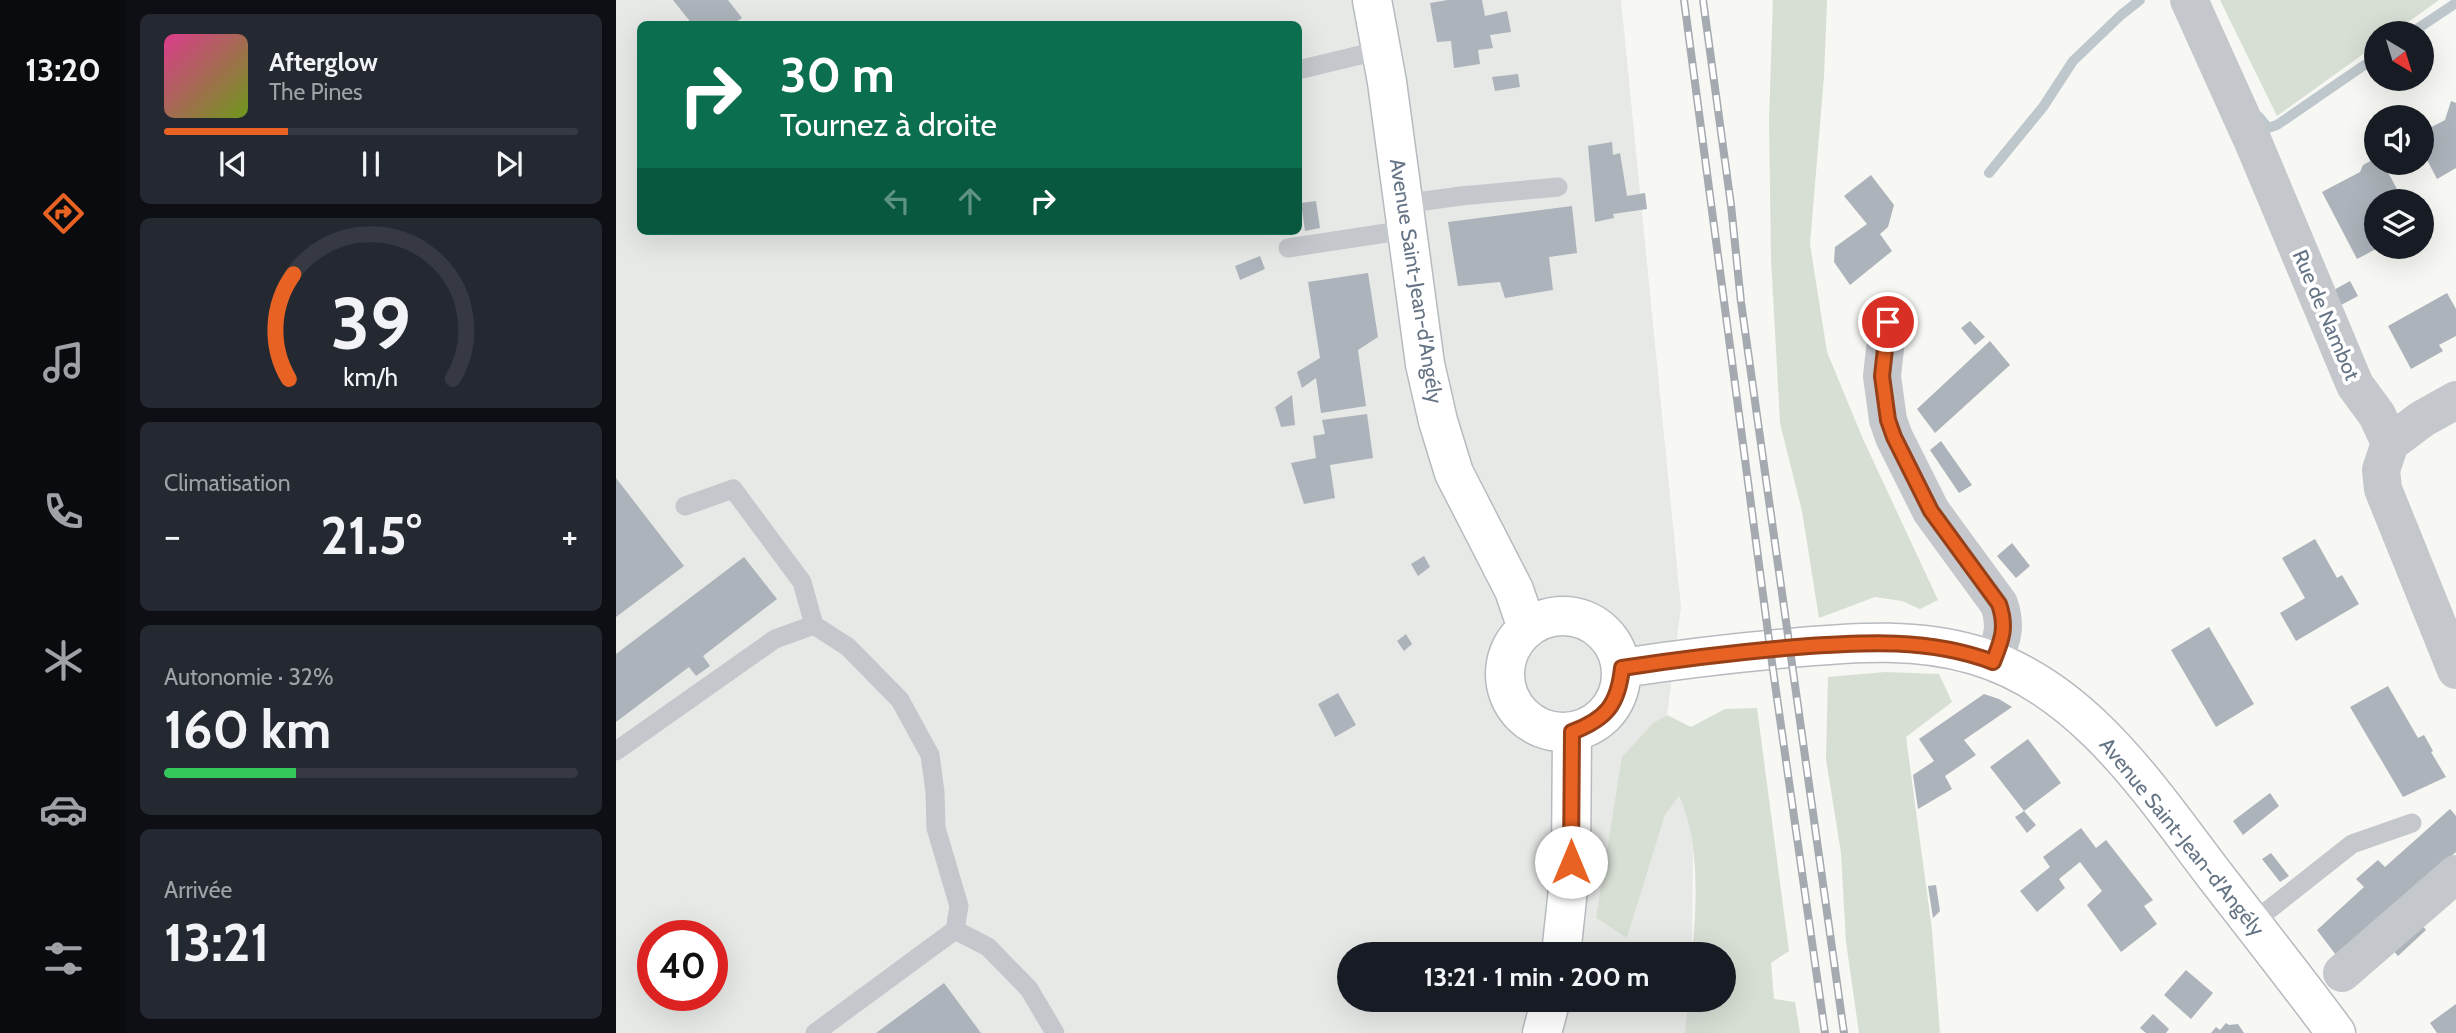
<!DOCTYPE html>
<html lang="fr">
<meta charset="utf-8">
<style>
:root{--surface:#171b24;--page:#242831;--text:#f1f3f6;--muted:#9ea1a6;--line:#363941;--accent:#e86223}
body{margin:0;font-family:Cabin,sans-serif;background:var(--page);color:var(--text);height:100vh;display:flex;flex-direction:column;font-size:26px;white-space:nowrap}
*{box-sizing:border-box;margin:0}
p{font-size:23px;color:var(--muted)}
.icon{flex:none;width:38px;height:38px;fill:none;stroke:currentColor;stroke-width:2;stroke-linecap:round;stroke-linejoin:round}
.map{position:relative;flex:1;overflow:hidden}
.sheet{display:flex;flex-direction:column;gap:14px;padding:14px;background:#0d0f14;width:490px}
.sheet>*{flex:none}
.hud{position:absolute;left:21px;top:21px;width:665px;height:214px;border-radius:10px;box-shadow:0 7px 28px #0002;background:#0b6e4f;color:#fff;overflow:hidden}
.needle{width:46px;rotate:142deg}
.buttons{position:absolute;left:1748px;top:21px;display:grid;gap:14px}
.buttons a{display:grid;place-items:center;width:70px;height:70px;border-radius:50%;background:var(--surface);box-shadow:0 7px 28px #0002;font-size:35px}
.speed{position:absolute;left:21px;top:920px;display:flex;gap:14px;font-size:35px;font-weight:700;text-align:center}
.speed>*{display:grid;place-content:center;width:91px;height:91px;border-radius:50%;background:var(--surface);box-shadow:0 7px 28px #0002;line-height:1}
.speed .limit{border:10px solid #d22;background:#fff;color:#111}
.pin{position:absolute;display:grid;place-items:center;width:60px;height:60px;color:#fff;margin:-30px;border:4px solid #fff;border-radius:50%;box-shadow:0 2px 7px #0007}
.me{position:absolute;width:77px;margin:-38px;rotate:0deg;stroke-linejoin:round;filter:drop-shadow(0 0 5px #0008)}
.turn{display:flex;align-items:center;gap:24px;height:147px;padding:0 28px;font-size:32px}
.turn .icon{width:91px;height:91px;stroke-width:2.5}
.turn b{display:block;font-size:49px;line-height:60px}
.lanes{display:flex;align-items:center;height:66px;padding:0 28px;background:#0003;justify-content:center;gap:35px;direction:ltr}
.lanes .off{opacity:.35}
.big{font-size:52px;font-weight:800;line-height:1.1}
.sheet .card{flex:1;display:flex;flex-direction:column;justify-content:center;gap:10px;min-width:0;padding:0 24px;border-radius:10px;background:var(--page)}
.sheet .dial{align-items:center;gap:0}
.dial svg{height:182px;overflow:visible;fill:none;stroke:var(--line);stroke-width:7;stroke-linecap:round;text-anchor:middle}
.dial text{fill:var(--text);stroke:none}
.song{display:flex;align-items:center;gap:21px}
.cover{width:84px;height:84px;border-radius:10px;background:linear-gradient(135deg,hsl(330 70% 55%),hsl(80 70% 35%))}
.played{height:7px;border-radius:4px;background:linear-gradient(90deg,var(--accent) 30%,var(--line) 30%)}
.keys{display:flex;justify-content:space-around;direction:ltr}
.heat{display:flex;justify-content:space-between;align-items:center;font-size:38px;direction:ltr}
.charge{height:10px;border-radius:5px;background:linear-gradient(90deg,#34c759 32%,var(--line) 0)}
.trip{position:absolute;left:721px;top:942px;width:399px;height:70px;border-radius:35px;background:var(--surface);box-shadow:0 7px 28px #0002;font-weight:800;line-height:70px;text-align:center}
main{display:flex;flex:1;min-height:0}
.dock{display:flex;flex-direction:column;width:126px;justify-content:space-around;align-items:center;background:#090b0e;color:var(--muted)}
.dock .icon{width:49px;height:49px}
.dock .selected{color:var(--accent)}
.dock b{font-size:32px;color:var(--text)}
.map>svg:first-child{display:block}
</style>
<main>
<nav class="dock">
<b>13:20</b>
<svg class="icon selected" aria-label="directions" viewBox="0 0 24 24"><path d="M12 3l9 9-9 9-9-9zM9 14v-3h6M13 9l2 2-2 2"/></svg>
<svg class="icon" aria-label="music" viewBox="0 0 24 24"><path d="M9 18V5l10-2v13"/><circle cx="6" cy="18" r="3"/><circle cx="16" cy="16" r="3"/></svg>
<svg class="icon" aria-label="phone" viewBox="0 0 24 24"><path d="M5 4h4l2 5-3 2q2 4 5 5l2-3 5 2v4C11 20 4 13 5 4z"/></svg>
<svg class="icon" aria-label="climate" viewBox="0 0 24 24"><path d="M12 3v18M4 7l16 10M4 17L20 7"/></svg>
<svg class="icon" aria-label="car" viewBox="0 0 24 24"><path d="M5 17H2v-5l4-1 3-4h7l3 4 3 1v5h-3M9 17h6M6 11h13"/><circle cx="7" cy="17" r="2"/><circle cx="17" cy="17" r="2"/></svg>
<svg class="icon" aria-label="filters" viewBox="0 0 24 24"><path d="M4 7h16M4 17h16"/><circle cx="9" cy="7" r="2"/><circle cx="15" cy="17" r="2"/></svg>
</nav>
<section class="sheet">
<div class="card">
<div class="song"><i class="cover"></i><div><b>Afterglow</b><p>The Pines</p></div></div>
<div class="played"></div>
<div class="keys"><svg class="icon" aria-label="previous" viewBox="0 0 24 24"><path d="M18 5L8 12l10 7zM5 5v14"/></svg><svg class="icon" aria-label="pause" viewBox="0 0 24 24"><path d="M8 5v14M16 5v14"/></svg><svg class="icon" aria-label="next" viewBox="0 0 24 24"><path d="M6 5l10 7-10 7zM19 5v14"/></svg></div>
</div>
<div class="card dial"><svg viewBox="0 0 100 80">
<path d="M14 69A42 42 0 1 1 86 69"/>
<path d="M14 69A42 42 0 0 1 16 23" stroke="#e86223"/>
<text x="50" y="56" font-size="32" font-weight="700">39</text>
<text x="50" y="72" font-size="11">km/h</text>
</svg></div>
<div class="card"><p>Climatisation</p>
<div class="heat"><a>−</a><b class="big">21.5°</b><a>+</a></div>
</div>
<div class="card"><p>Autonomie · 32%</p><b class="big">160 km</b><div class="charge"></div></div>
<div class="card"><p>Arrivée</p><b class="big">13:21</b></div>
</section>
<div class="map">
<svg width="1840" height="1033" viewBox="0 0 1840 1033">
<rect width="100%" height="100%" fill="#f7f7f3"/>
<path fill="#e7e9e7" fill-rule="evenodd" d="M 0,0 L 1005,0 L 1065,607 L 1051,715 L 1037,723 L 980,918 L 1011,938 L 1049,815 L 1062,795 L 1072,817 L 1077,850 L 1076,954 L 733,954 L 733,999 L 1072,999 L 1069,1033 L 0,1033 ZM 24,24 L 682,24 L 682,231 L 24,231 ZM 37,936 L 96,936 L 96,996 L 37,996 Z"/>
<path fill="#d7ded4" d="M 1157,0 L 1211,0 L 1208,76 L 1194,244 L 1211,352 L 1247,439 L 1322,600 L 1304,609 L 1286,601 L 1259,597 L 1203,618 L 1186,511 L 1164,423 L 1155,258 L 1153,120 Z
M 1604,0 L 1823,0 L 1777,33 L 1760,33 L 1760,45 L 1661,116 Z
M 1269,672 L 1323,674 L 1336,702 L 1290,737 L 1316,930 L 1324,1033 L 1243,1033 L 1230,942 L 1225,853 L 1210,759 L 1212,677 Z
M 1141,708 L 1173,951 L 1155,963 L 1158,999 L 1179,1002 L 1184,1033 L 1069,1033 L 1072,999 L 1108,999 L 1108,954 L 1076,954 C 1081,904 1084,841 1063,796 L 1049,815 L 1011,938 L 980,918 L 1006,757 L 1037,723 L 1051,715 L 1075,727 L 1109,709 Z"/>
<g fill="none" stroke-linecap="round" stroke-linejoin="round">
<path stroke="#bdc7cc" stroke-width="10" d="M 1795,33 L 1840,3
M 1643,117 L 1652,128 L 1661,125 L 1760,57
M 1373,173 L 1427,107 L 1457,61 L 1505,15 L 1524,0"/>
</g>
<path fill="#acb3ba" d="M 57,0 L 112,0 L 126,18 L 117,24 L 76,24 Z
M 832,0 L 866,0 L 869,16 L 891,11 L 895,32 L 874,35 L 877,48 L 862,50 L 864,64 L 838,68 L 835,41 L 821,42 L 814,3 Z
M 902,74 L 904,87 L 879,91 L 876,77 Z
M 1835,101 L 1840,103 L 1840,168 L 1821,179 L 1806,150 L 1806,132 L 1829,120 Z
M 996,142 L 997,155 L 1004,153 L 1011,196 L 1029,193 L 1031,209 L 997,214 L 998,218 L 979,222 L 972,146 Z
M 1760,158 L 1760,163 L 1767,163 L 1783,193 L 1769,201 L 1760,201 L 1760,249 L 1741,259 L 1706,192 L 1744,172 L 1747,165 Z
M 1255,175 L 1278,205 L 1272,227 L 1264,234 L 1276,251 L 1234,285 L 1218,262 L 1219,247 L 1251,224 L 1228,196 Z
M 700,201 L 704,228 L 689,231 L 685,203 Z
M 956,206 L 961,253 L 933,257 L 937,290 L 889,298 L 884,282 L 842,286 L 832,222 Z
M 644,256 L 649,269 L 624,280 L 619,266 Z
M 752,273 L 762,337 L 742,350 L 750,406 L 705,413 L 700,378 L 686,388 L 681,372 L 704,358 L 692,282 Z
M 1734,281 L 1742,296 L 1723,306 L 1716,291 Z
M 1831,293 L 1840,309 L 1840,336 L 1823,345 L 1827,351 L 1795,369 L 1772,326 Z
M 1354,321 L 1369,337 L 1359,345 L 1345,328 Z
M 1374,341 L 1394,365 L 1319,433 L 1301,409 Z
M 676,395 L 679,425 L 665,427 L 659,407 Z
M 751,414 L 757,458 L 714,465 L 719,498 L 688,504 L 675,463 L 700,458 L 697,436 L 709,434 L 706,420 Z
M 1325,441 L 1356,485 L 1343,493 L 1314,450 Z
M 0,478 L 68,566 L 0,617 Z
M 1699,539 L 1721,578 L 1726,575 L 1743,604 L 1680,641 L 1664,613 L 1689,598 L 1666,558 Z
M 1396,543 L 1414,566 L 1400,578 L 1381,556 Z
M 808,556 L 814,567 L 802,576 L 795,564 Z
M 128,557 L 161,599 L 87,656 L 94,666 L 80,676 L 73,667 L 0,722 L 0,654 Z
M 1593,627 L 1638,704 L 1600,727 L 1555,650 Z
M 790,634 L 796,644 L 788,651 L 781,641 Z
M 1772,686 L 1802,738 L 1808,735 L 1817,751 L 1815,752 L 1830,777 L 1787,797 L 1734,707 Z
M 722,693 L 740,725 L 719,737 L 702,704 Z
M 1368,694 L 1383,699 L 1396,707 L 1348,740 L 1360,755 L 1329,776 L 1336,789 L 1302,809 L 1297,775 L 1318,761 L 1303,739 Z
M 1412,739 L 1445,783 L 1408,811 L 1374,767 Z
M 1654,793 L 1663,806 L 1627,835 L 1617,821 Z
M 1834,809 L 1840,816 L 1840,852 L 1723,959 L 1701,930 L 1748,887 L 1740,879 L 1762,860 L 1769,867 Z
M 1408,811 L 1420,825 L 1411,833 L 1399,817 Z
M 1465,828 L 1480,848 L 1490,840 L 1537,900 L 1528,906 L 1541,924 L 1505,952 L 1471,905 L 1486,891 L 1464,862 L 1443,879 L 1449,888 L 1421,912 L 1404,891 L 1434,867 L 1427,857 Z
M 1655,853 L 1673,876 L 1664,882 L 1646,859 Z
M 1320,885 L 1324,911 L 1317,918 L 1312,886 Z
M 1801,919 L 1810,930 L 1782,956 L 1773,946 Z
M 1570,970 L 1597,993 L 1575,1019 L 1548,995 Z
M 328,983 L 365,1033 L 260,1033 Z
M 1840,1004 L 1840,1033 L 1821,1033 L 1814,1023 Z
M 1537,1014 L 1553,1029 L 1550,1033 L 1530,1033 L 1524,1028 Z
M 1610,1023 L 1613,1025 L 1622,1024 L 1628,1033 L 1595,1033 L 1600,1027 L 1604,1030 Z"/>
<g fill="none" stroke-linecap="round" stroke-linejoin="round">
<g stroke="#b6bbc0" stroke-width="41">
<path id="secondary" d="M 756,0 L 771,82 L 809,364 L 822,421 L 838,473 L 898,590 L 911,628
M889 674a58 58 0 1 1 116 0a58 58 0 1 1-116 0Z
M 1006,668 C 1065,659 1124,652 1185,647 C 1243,642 1302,638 1359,655 C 1466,686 1533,789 1597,873 C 1638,926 1680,979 1720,1033
M 945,954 L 955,862 L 956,732
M 926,1033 L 935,999"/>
</g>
<path stroke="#c4c7cb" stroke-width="19" d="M 682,70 L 765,50
M 786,204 L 845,196 L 942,187
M 672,248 L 790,230
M 69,506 L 117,489 L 186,582 L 198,625
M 0,751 L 159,639 L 198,625 L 232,647 L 284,700 L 314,755 L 319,792 L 320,828 L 343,906 L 339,930 L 199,1033
M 1636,923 L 1736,844 L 1796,823
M 339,930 L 372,947 L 413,989 L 439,1033"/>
<path stroke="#c4c7cb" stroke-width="38" d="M 1573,0 L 1638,144 L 1739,385 L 1761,415 L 1774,443 L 1765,470 L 1767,489 L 1840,670
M 1272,322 L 1266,376 L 1272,420 L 1278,437 L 1315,511 L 1383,604 C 1391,627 1386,639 1377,662
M 1774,443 L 1806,419 L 1840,400
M 1726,973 L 1840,874"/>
<use href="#secondary" stroke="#fff" stroke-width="38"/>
<g stroke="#a4aab0" stroke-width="8">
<path id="rail" d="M 1068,0 L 1157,670 L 1209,1033
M 1087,0 L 1115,205 L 1125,302 L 1228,1033"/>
</g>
<use href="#rail" stroke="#fff" stroke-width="5" stroke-dasharray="16" stroke-linecap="butt"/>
</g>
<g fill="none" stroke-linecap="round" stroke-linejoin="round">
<g stroke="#974017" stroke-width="18">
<path id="route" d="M 955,862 L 956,732 C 990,719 1002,705 1006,668 C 1064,659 1122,652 1181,647 C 1247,642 1314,638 1377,662 C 1386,640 1391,627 1383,604 L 1315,511 L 1278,437 L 1272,420 L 1266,376 L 1272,322"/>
</g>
<use href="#route" stroke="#e86223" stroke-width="12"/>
</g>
<g text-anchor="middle" stroke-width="7" stroke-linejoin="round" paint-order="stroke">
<g font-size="21" fill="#657485" stroke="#fff">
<text transform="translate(800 281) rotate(81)" y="7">Avenue Saint-Jean-d'Angély</text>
<text transform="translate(1710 315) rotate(67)" y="7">Rue de Nambot</text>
<text transform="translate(1566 837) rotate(51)" y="7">Avenue Saint-Jean-d'Angély</text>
</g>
</g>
</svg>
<div class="buttons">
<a><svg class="needle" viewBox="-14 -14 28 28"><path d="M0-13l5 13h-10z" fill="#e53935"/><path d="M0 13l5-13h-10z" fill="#9ea1a6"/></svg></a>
<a><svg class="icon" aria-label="sound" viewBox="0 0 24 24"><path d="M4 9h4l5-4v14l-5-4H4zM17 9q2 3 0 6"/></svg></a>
<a><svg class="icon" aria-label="layers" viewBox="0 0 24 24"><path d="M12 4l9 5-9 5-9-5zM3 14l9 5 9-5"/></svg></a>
</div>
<div class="speed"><div class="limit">40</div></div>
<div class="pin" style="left:1272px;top:322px;background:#d93025"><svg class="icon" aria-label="arrive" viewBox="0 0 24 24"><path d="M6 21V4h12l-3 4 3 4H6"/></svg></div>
<svg class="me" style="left:955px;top:862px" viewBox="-20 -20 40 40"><circle r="19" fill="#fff"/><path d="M0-13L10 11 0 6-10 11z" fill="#e86223"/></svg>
<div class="trip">13:21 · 1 min · 200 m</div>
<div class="hud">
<div class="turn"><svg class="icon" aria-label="right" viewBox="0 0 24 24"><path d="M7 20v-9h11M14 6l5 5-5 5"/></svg><div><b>30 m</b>Tournez à droite</div></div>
<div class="lanes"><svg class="icon off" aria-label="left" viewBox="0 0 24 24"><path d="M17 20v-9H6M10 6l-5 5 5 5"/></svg><svg class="icon off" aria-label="ahead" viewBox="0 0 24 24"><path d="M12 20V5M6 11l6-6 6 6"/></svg><svg class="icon" aria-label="right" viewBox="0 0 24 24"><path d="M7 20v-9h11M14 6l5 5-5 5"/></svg></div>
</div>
</div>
</main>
